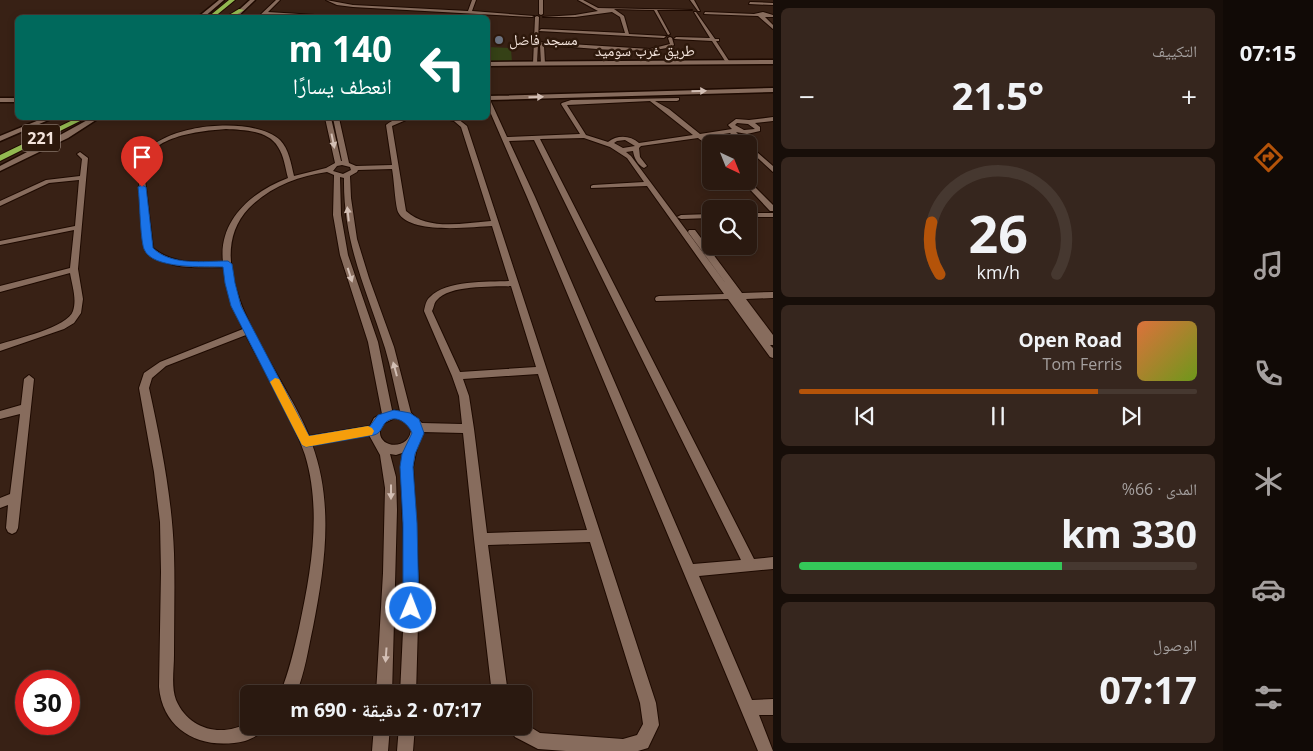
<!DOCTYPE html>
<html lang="ar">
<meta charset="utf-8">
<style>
:root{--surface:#2a1910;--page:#36261e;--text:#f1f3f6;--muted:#a5a09f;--line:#463830;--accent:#b45309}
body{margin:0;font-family:"Open Sans","Noto Naskh Arabic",sans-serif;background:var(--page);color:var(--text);direction:rtl;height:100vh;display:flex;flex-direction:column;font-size:19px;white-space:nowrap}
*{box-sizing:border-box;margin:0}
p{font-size:16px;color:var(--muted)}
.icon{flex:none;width:28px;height:28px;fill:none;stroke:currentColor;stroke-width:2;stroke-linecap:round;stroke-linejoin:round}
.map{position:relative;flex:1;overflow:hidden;direction:ltr}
.sheet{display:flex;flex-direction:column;gap:8px;padding:8px;background:#170e09;width:450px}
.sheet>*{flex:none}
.banner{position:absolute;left:15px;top:15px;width:475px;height:105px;border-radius:8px;box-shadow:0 2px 8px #0003,0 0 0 1px var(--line);direction:rtl;background:#00695c;color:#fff;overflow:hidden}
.needle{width:32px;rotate:137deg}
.buttons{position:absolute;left:702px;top:135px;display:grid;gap:10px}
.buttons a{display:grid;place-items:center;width:55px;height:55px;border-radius:8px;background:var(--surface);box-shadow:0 2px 8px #0003,0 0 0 1px var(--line);font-size:25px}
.speed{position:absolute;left:15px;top:670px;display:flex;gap:10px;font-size:25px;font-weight:700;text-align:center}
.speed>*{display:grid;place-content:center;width:65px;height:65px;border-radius:50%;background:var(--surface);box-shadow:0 2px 8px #0003,0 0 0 1px var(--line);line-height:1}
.speed .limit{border:8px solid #d22;background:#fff;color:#111}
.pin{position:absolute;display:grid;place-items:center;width:42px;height:42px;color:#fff;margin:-51px -21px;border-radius:50% 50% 50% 0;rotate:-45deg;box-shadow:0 0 5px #0007}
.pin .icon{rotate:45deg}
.me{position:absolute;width:55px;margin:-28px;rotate:1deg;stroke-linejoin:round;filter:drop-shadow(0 0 4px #0008)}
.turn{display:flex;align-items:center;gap:18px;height:105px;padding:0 15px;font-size:22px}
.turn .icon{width:65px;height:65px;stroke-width:2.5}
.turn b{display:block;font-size:35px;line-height:42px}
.big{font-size:38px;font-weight:700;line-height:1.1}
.sheet .widget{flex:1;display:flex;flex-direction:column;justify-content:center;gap:8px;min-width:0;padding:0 18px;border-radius:8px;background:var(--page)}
.sheet .dial{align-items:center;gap:0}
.dial svg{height:130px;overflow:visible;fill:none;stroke:var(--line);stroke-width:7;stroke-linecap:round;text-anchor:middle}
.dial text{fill:var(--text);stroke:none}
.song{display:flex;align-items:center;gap:15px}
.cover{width:60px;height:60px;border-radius:8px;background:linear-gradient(135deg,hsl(20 70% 55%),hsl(80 70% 35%))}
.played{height:5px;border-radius:2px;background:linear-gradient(90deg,var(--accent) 75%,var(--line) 75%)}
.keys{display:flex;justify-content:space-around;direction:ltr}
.heat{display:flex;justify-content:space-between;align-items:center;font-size:28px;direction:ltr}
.charge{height:8px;border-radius:4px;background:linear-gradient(90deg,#34c759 66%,var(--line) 0)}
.trip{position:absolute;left:240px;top:685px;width:292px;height:50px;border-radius:8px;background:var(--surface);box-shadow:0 2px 8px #0003,0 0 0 1px var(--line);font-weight:700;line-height:50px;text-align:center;direction:rtl}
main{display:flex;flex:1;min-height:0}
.tabs{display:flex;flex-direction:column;width:90px;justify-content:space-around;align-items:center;background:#110a06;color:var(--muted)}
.tabs .icon{width:35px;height:35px}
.tabs .on{color:var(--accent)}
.tabs b{font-size:22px;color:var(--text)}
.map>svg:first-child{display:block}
</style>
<main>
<nav class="tabs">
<b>07:15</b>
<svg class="icon on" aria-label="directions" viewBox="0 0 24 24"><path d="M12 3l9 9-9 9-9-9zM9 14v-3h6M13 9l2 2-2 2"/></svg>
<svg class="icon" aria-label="music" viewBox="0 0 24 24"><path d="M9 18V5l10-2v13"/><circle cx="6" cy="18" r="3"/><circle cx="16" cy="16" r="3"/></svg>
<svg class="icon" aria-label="phone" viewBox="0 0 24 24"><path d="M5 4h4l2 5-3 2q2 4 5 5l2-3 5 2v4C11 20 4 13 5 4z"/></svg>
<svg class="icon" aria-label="climate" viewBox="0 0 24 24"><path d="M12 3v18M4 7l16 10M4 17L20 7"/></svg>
<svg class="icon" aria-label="car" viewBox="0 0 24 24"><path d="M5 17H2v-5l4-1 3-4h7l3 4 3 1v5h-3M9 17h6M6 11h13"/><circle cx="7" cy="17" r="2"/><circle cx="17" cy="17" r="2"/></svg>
<svg class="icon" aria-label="filters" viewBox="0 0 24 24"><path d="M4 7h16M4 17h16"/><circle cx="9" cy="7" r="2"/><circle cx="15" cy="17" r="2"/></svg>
</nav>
<section class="sheet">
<div class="widget"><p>التكييف</p>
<div class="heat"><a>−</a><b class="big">21.5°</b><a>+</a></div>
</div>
<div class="widget dial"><svg viewBox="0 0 100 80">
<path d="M14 69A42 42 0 1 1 86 69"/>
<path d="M14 69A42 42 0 0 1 9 37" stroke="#b45309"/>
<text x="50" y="56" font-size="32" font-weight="700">26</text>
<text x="50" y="72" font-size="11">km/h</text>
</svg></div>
<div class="widget">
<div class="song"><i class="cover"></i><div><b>Open Road</b><p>Tom Ferris</p></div></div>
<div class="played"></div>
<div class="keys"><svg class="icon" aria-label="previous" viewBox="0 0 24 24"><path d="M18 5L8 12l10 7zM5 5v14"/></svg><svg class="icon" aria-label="pause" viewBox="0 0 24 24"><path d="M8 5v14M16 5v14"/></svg><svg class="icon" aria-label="next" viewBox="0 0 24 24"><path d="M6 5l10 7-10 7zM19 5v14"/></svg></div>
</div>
<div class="widget"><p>المدى · 66%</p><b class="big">330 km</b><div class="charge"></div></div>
<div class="widget"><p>الوصول</p><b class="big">07:17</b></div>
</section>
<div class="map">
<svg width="773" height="751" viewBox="0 0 773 751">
<rect width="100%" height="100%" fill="#382115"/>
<path fill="#354116" d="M 488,47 L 511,48 L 512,63 L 488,62 Z"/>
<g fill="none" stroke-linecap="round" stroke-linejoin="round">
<g stroke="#1e0a01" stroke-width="2">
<path id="minor" d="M 276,0 L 280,0 L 268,12 L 346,17 L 265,14 L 262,18 L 257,18 Z
M 326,0 L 353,5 L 468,11 L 472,0 L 476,0 L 472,11 L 534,16 L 532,17 L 353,7 L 337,5 Z
M 539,0 L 543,0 L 543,14 L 541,15 L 539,14 Z
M 578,0 L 583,0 L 598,8 L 692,10 L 657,10 L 670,34 L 668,35 L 654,10 L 614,9 L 624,16 L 629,34 L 666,36 L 664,38 L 539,31 L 541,29 L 625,33 L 620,17 L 612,12 L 575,17 L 543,17 L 575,15 L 598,11 Z
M 690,0 L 694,0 L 700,11 L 698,11 Z
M 750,2 L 773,3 L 773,5 L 749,4 Z
M 694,12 L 696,12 L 715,39 L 719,39 L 719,41 L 716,41 L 731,64 L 727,64 L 712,41 L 674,39 L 676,37 L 710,38 Z
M 705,12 L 754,14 L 763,12 L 773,15 L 773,17 L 765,17 L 773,25 L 773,29 L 758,16 L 704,14 Z
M 537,16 L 539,17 L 538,42 L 650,49 L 670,44 L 668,38 L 670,37 L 672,38 L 674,45 C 657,57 569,46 544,45 L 545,64 L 543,65 L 541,64 L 540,45 L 538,44 L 537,64 L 535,65 L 533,64 L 535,17 Z
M 679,98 L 679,100 L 677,101 L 655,101 L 669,109 L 700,134 L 732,129 L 728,125 L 736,119 L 749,120 L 773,117 L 773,121 L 755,123 L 760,127 L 760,131 L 747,134 L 736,132 L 748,144 L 741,144 L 730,133 L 704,137 L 712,144 L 711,148 L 698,138 L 641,146 L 639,148 L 640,157 L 647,166 L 644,168 C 638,165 634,158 633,151 L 626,152 L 631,156 L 727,285 L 688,232 L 689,230 L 695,230 L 742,293 L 773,292 L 773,298 L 746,299 L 773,335 L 773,345 L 770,345 L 773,348 L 773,358 L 770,357 L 728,299 L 656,301 L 655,299 L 656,297 L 659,296 L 724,294 L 647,186 L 591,188 L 591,186 L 593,185 L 644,182 L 627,158 L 610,147 L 584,138 L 540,139 L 754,559 L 773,557 L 773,569 L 699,576 L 752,700 L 773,699 L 773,715 L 759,715 L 773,751 L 758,751 L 527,197 L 488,107 L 488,100 L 491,102 L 507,137 L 580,134 L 561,104 L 562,103 L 571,100 ZM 650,101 L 693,135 L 639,143 C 630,135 617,135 608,142 L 586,135 L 567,105 ZM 737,123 L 748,124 L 755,129 L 744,130 L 735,125 ZM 534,140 L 741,560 L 693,564 L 535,197 L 509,141 ZM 625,140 L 635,146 L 623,148 L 614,143 L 617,141 Z
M 325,118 L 331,118 L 341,161 L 342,161 L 333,118 L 339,118 L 349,163 L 356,166 L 392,165 L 386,125 C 400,113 423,118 441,118 L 438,120 L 406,120 L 392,126 L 406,211 C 428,231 463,223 491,221 L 461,127 L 454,121 L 441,118 L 458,119 L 467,126 L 656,703 L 659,725 L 648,748 L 638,751 L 566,751 L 538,749 L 515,737 L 508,726 L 524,726 L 524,723 L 540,733 L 623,739 L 637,735 L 643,724 L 640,703 L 590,542 L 488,545 L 508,694 L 492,694 L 474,539 L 463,433 L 423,432 L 418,442 L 413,467 L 419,589 L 416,694 L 400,694 L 405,589 L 401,467 L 405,452 L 396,455 L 390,454 L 396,477 L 397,510 L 392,694 L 376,694 L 383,573 L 385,488 L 380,455 L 369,435 L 312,444 C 334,504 325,566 313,627 C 308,650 305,672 296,694 L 280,694 C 289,672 294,650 299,628 C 311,572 322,511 305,455 C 291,413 266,375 246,335 L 166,366 L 152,378 L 149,388 C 161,443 172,497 174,553 C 175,587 174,621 174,655 C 174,669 171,687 176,700 C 189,730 222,738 249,722 L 249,726 L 266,726 C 262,734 253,738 245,741 C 203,751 163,732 159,687 L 161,572 L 160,522 L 154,472 L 139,388 L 144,373 L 160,362 L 243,329 C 234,309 226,288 224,267 C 197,267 165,271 145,249 L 138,171 C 139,124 252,113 280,140 C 289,149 291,164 294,176 L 326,168 L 335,163 ZM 226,129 C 243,130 268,130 278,147 C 284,156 285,167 288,178 C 253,191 218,220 223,262 C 198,262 173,265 153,248 L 144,171 C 144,136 200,131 226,129 ZM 342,165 L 350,167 L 351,170 L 343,174 L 333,171 L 337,166 ZM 392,169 C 394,179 395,204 398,212 C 409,235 472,227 492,226 L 509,281 C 487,282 446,280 430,297 C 426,300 425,306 424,311 L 452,376 L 459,396 L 462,424 L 422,423 L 411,413 L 394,347 L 369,278 L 357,239 L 351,198 L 350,176 L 357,172 L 358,170 ZM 327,172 L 334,175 L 333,215 L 340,255 L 368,342 L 382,414 L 374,418 L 370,426 L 309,436 C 287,376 191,269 249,208 C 270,187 298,176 327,172 ZM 340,177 L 344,178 C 343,243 366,288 385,348 C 391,368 395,390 400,411 L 392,410 L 378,342 L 348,255 L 341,215 ZM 511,286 L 536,367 L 460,372 L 432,311 C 434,308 434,302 437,300 C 449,285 492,287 511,286 ZM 538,374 L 587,530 L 487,533 L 474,429 L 469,396 L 463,379 ZM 395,418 L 406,421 L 411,425 C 414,454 370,449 382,424 Z
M 749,145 L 773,166 L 773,172 L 749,150 Z
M 80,152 L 88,158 L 78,269 L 83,299 L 81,313 L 74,323 L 64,329 L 0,351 L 0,344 C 16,339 68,327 73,311 C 77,299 72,285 70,273 L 0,292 L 0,286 L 70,268 L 74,230 L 0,245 L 0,241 L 75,226 L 79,180 L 49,183 L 0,206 L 0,201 L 46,180 L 80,176 L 82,159 L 77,154 Z
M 742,181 L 749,181 L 773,205 L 773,211 L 770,211 Z
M 749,213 L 773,213 L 773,217 L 749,217 Z
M 711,214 L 711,218 L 681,219 L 677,217 L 681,215 Z
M 29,375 L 34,379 L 18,528 L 16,532 L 12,534 L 8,532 L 6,528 L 8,505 L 0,508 L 0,498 L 10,494 L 20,414 L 0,419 L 0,411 L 21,405 L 24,379 Z
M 374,726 L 390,726 L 388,751 L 372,751 Z
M 399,726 L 415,726 L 413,751 L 397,751 Z"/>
</g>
<g stroke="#1e0a01" stroke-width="3">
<path id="tertiary" d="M 219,0 L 224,0 L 203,18 L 197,18 Z
M 250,0 L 255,0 L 236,18 L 230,18 Z
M 773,60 L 773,64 L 488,66 L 488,62 Z
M 773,88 L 773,92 L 488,100 L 488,96 Z
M 0,98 L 18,98 L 18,102 L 0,102 Z
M 44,118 L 53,118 L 0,141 L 0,136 Z
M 91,118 L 99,118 L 68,138 L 0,171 L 0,166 L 62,134 Z"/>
</g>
<g stroke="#1e0a01" stroke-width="2">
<path id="trunk" d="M 229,0 L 235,0 L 213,18 L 207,18 Z
M 239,9 L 244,10 L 231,18 L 224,18 Z
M 77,118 L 86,118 L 0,161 L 0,155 Z"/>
</g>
<use href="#minor" fill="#876c5d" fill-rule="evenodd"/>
<use href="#tertiary" fill="#876c5d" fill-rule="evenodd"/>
<use href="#trunk" fill="#93b951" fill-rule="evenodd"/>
</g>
<defs><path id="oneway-solid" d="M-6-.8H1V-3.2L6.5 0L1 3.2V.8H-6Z" transform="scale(1.25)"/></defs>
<g fill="#d3bfb5">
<use href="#oneway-solid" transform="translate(699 91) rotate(-1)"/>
<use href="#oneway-solid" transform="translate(536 97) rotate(-2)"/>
<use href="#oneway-solid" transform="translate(333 141) rotate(78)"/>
<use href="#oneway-solid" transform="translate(348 214) rotate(-96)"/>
<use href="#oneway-solid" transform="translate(350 275) rotate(72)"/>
<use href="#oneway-solid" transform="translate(395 369) rotate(-105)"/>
<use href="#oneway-solid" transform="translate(391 492) rotate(90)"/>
<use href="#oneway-solid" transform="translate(386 655) rotate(94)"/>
</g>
<path fill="#1a73e8" stroke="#114b97" d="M 142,185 L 146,187 L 153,248 C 171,266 204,261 228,261 L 232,264 L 235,283 L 241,306 L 309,436 L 370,426 L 378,415 L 394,410 L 410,413 L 419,419 L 424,433 L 415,454 L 413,467 L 417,523 L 419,608 L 417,614 L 411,616 L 406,614 L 403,608 L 403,523 L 400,467 L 402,454 L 412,433 C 408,423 395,413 385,423 C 381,428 381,433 374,435 L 306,447 L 302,445 L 231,306 L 225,283 L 223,267 C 205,266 152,270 144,249 C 140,237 140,202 138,187 Z"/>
<path fill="#f59e0b" d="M 275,378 L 279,379 L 309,436 L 368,426 L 372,428 L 374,431 L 372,435 L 306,447 L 302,445 L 270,382 Z"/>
<circle fill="#6b7280" stroke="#2d180b" stroke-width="2" cx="499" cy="40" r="5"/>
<g text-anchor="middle" stroke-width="5" stroke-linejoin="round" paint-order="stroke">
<g font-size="15" fill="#f3e3db" stroke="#2d180b" text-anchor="start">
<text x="509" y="45">مسجد فاضل</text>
</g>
<g font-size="15" fill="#f3e3db" stroke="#2d180b">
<text x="645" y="56">طريق غرب سوميد</text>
</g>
<rect fill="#2d180b" stroke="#b8a69d" stroke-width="1" x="22" y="124.5" width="38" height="27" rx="4"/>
<g font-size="16" font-weight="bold" fill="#f3e3db">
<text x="41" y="144">221</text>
</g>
</g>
</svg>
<div class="buttons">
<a><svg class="needle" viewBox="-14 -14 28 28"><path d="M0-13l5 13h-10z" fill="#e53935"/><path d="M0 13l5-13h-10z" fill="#a5a09f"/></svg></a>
<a><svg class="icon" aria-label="search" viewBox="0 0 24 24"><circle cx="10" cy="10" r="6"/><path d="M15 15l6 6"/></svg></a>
</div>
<div class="speed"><div class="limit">30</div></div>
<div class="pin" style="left:142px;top:187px;background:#d93025"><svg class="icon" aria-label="arrive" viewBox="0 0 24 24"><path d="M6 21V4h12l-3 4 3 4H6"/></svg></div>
<svg class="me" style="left:411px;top:608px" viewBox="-20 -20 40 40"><circle r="17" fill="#1a73e8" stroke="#fff" stroke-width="3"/><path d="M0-11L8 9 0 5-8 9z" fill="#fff"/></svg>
<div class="trip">07:17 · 2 دقيقة · 690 m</div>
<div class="banner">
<div class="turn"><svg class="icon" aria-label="left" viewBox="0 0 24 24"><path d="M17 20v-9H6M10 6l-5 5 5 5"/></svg><div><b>140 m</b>انعطف يسارًا</div></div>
</div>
</div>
</main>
